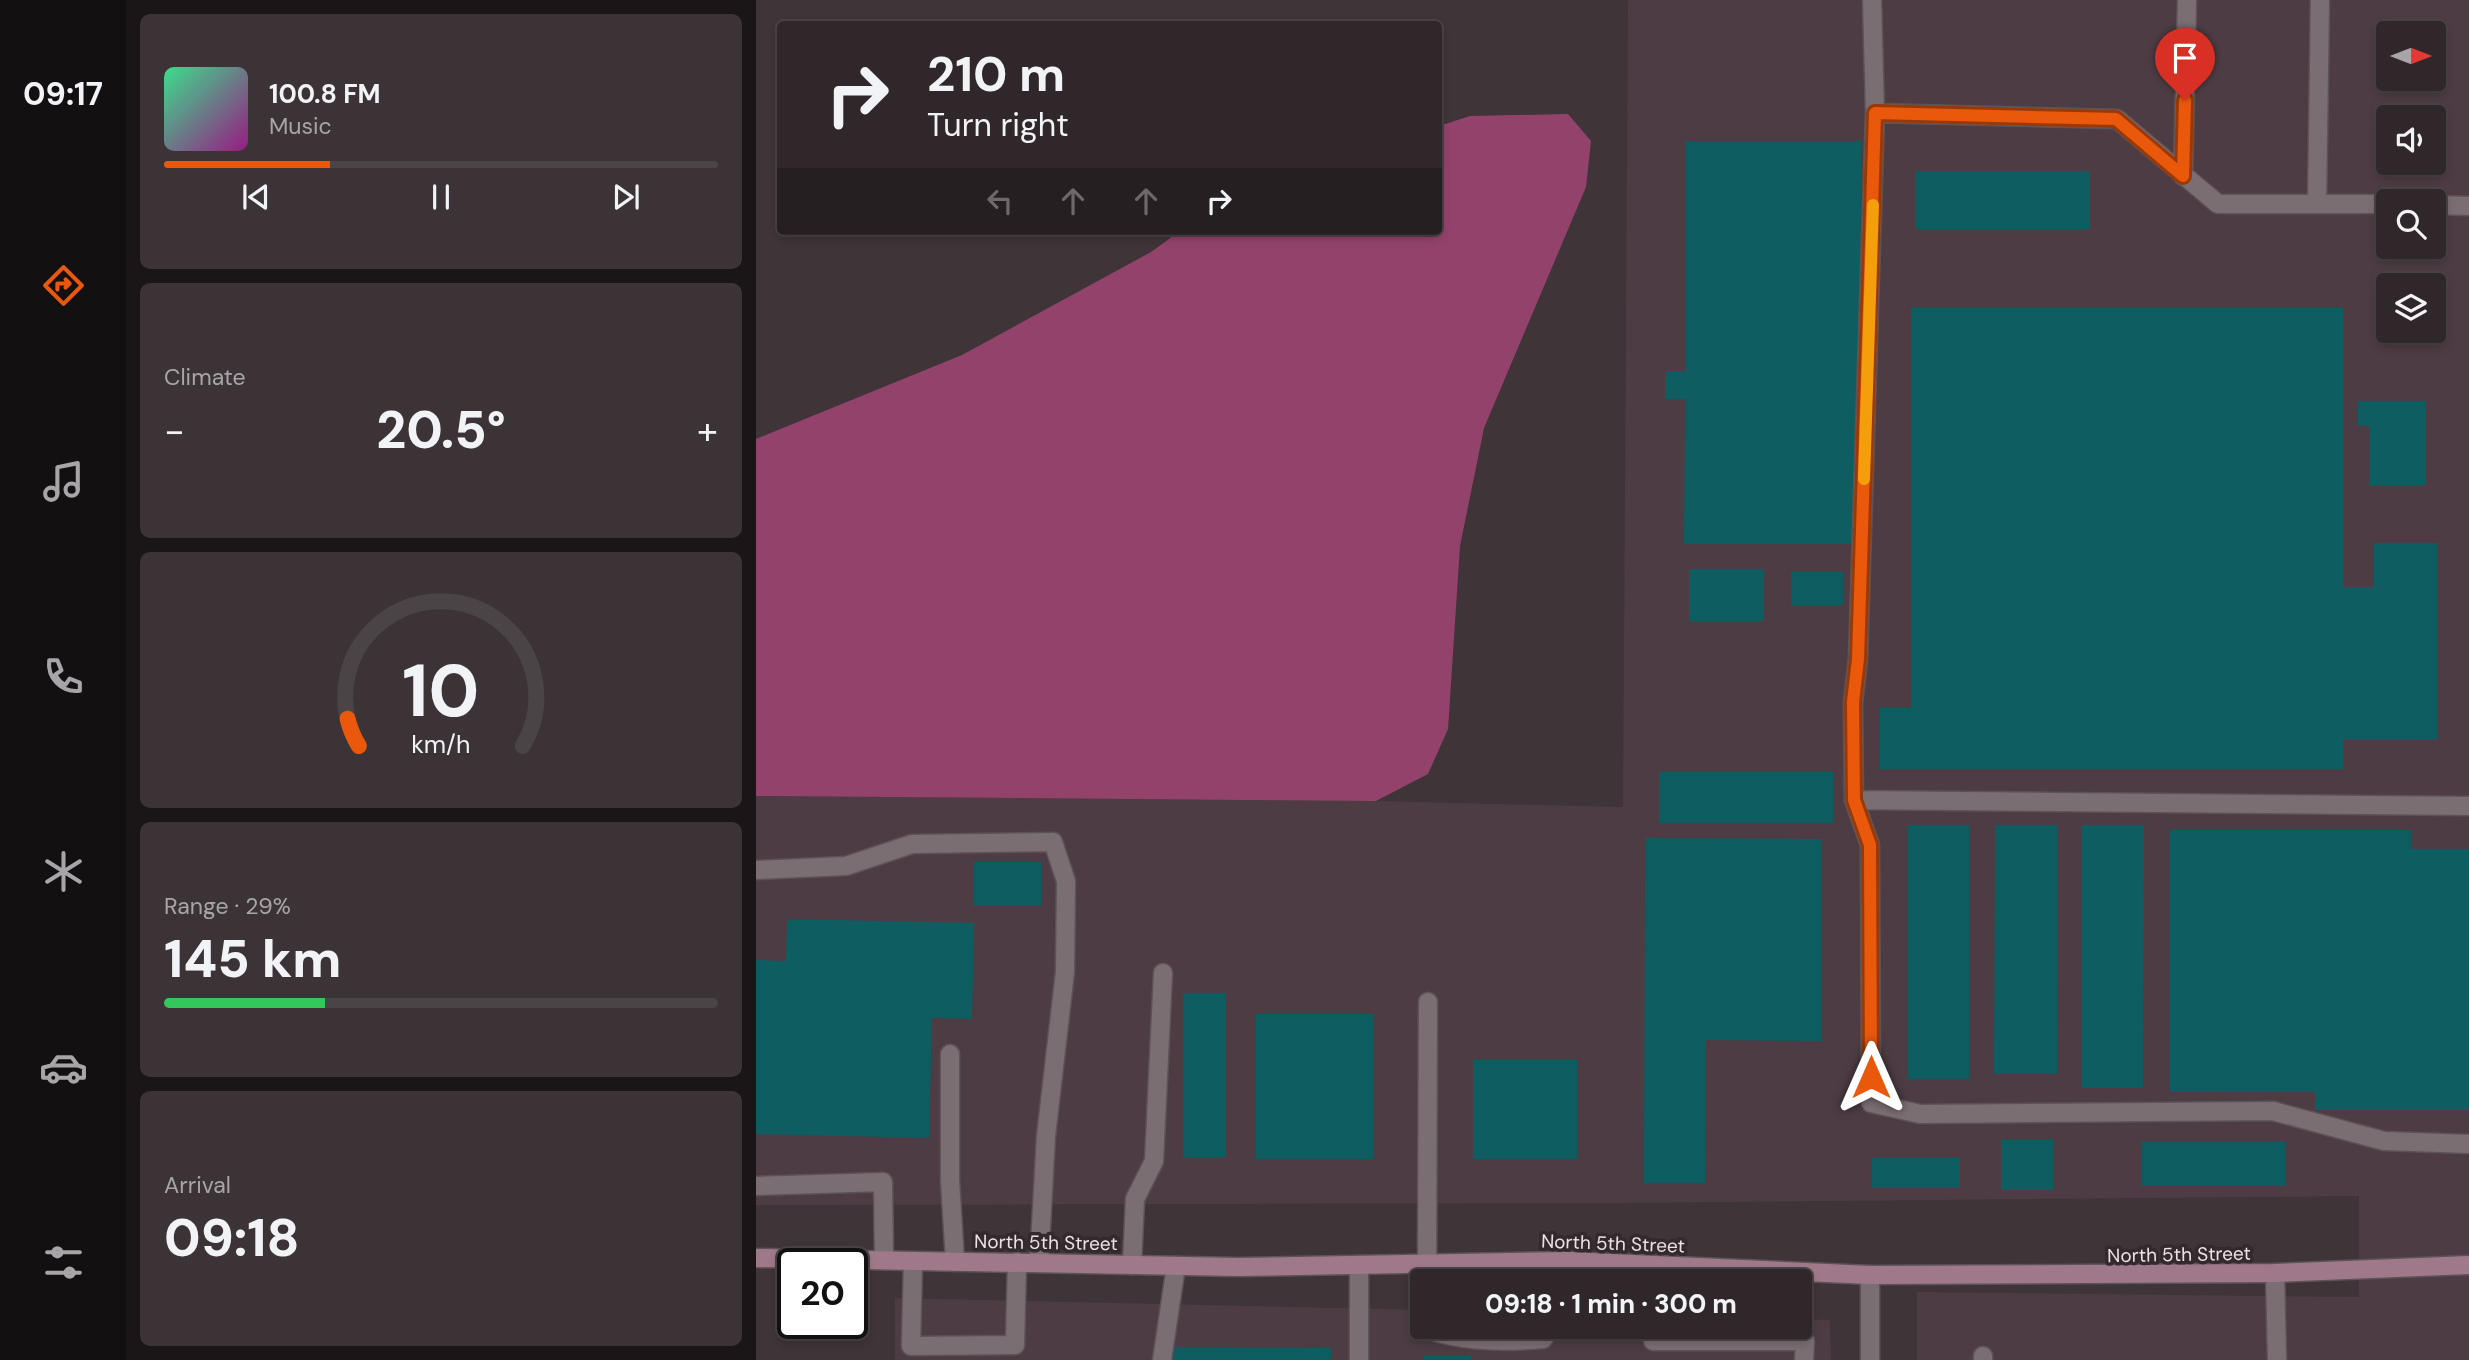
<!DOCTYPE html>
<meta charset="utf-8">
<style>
:root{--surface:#2f272a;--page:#3b3336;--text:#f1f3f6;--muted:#a7a5a8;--line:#4a4447;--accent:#ea580c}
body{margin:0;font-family:"DM Sans",sans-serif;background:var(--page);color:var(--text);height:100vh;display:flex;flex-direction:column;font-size:26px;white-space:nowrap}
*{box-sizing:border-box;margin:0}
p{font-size:23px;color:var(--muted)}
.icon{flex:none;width:38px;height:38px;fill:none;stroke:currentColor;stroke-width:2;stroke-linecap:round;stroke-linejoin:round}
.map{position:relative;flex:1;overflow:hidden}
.panel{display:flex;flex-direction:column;gap:14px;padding:14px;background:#1a1517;width:630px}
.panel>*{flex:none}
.hud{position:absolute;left:21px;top:21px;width:665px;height:214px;border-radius:7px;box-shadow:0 4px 10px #0003,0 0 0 2px var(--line);background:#2f272a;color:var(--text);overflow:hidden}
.needle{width:46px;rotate:90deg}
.tools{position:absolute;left:1620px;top:21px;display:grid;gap:14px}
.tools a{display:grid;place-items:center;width:70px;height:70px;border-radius:7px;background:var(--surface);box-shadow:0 4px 10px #0003,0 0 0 2px var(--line);font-size:35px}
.speed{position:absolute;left:21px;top:1248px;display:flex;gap:14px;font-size:35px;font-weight:700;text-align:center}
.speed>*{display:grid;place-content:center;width:91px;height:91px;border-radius:50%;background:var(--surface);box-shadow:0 4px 10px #0003,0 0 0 2px var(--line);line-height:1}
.speed .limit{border:4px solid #111;border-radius:10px;background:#fff;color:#111}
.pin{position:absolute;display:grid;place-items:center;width:60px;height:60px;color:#fff;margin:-72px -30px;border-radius:50% 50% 50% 0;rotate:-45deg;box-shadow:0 0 7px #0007}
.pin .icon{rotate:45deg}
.me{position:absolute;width:77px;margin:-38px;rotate:0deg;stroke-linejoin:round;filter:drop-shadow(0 0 5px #0008)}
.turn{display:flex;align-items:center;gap:24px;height:147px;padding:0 35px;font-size:32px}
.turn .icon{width:91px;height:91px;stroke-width:2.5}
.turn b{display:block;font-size:49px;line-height:60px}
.lanes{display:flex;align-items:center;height:66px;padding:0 35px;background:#0003;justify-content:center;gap:35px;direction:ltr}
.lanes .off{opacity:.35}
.big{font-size:52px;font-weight:800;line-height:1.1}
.panel .tile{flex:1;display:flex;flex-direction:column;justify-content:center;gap:10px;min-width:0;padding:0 24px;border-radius:10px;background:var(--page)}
.panel .dial{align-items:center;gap:0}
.dial svg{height:182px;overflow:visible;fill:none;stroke:var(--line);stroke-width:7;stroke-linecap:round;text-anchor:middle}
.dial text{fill:var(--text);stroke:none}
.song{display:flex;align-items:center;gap:21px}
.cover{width:84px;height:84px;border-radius:10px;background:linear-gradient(135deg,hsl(150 70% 55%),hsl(310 70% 35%))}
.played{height:7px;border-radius:4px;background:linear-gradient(90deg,var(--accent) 30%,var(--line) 30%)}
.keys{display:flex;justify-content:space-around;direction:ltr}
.heat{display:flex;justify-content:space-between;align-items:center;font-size:38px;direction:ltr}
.charge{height:10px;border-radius:5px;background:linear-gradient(90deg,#34c759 29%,var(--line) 0)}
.trip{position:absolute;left:654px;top:1269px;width:402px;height:70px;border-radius:7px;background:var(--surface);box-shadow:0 4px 10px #0003,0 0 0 2px var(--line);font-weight:800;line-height:70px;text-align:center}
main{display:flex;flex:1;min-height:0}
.tabs{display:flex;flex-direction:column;width:126px;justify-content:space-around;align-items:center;background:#131011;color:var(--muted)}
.tabs .icon{width:49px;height:49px}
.tabs .selected{color:var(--accent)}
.tabs b{font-size:32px;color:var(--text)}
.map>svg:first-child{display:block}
</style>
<main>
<nav class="tabs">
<b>09:17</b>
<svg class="icon selected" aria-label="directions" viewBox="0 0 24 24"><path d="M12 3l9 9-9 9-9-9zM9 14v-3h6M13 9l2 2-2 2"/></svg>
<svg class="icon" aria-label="music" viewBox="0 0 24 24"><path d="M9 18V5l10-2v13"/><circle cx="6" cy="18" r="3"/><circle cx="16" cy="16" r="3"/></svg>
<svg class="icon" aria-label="phone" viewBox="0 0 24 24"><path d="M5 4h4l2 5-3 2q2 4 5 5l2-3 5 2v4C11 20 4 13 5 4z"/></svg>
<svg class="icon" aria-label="climate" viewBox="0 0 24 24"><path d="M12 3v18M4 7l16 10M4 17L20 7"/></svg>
<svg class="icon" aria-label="car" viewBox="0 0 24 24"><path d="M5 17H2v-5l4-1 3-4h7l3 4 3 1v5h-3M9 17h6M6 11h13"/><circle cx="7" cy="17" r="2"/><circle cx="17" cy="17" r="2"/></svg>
<svg class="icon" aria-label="filters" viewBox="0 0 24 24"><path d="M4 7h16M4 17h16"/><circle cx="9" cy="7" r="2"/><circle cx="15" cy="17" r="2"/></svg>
</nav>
<section class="panel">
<div class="tile">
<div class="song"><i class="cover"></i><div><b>100.8 FM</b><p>Music</p></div></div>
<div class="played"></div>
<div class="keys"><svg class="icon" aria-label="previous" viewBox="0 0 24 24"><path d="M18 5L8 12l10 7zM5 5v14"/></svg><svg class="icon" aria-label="pause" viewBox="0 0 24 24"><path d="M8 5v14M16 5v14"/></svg><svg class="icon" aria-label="next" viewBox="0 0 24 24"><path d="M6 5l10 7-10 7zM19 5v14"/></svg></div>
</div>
<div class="tile"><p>Climate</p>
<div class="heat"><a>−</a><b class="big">20.5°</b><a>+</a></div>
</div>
<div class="tile dial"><svg viewBox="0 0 100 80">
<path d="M14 69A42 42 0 1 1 86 69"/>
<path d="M14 69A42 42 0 0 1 9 57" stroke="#ea580c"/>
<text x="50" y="56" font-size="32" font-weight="700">10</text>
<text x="50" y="72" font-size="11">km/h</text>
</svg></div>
<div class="tile"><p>Range · 29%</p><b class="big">145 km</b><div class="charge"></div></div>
<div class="tile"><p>Arrival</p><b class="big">09:18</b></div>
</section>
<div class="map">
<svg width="1713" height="1360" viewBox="0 0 1713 1360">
<rect width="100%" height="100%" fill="#3f3438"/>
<path fill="#4d3c43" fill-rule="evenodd" d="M 872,0 L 1713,0 L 1713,1360 L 1161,1360 L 1161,1292 L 1603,1297 L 1603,1196 L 865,1203 L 0,1205 L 0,796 L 621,801 L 867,807 ZM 1633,33 L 1678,33 L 1678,79 L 1633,79 ZM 1633,117 L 1678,117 L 1678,163 L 1633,163 ZM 1633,201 L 1678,201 L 1678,247 L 1633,247 ZM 1633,285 L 1678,285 L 1678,331 L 1633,331 Z
M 139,1298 L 667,1310 L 667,1326 L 1045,1326 L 1045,1319 L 1074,1320 L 1075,1360 L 139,1360 Z"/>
<path fill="#93436b" d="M 812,114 L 835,141 L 830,187 L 728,428 L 704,546 L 692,729 L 672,774 L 620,801 L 0,796 L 0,439 L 206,355 L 395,252 L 424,231 L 682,231 L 683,126 L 714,116 Z"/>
<path fill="#0e5d61" d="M 929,141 L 1105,141 L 1104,544 L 928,544 L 929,399 L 909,399 L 909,371 L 929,371 Z
M 1159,171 L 1334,171 L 1334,229 L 1159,229 Z
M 1155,308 L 1587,308 L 1587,587 L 1618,587 L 1618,543 L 1681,543 L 1681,740 L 1587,740 L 1587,769 L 1124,769 L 1124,708 L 1155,708 Z
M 1602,401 L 1670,401 L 1670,485 L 1614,485 L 1614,426 L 1602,426 Z
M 933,569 L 1008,569 L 1008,621 L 933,621 Z
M 1035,572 L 1087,572 L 1087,605 L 1035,605 Z
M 903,772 L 1077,772 L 1077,823 L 903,823 Z
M 1152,825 L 1213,825 L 1213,1079 L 1152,1079 Z
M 1239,825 L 1302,825 L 1301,1074 L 1238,1074 Z
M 1326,825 L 1388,825 L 1387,1088 L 1326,1088 Z
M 1414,830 L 1655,830 L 1655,849 L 1713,849 L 1713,1110 L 1559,1110 L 1559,1092 L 1414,1092 Z
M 889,838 L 1065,839 L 1065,1041 L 950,1040 L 949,1183 L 888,1183 Z
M 217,862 L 285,862 L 285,906 L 217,906 Z
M 31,919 L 218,923 L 216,1019 L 176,1018 L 173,1138 L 0,1134 L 0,960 L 30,961 Z
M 427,993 L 470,993 L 470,1157 L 427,1157 Z
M 500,1014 L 617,1014 L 617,1159 L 500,1159 Z
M 717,1060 L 821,1060 L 821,1159 L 717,1159 Z
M 1245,1140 L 1297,1140 L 1297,1190 L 1245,1190 Z
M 1385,1141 L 1529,1141 L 1529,1186 L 1385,1186 Z
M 1116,1157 L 1204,1157 L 1204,1188 L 1116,1188 Z
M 416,1347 L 575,1348 L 575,1360 L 416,1360 Z
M 668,1356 L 715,1356 L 715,1360 L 668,1360 Z"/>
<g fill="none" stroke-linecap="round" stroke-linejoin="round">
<g stroke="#5c5357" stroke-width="21">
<path id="lane" d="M 1116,0 L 1119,113 L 1361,119 L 1462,204 L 1633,204
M 1119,113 L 1102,659 L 1097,703 L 1098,800 L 1114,845 L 1115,1103 L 1164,1114 L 1517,1111 L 1628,1141 L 1713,1144
M 1427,176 L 1431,0
M 1561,203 L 1564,0
M 1678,205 L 1713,206
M 1098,800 L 1713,806
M 0,870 L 90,866 L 156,844 L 297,842 L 310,881 L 309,972 L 290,1136 L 283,1263
M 194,1054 L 194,1180 L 199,1262
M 0,1186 L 127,1182 L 128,1260
M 157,1261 L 155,1346 L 259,1345 L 261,1262
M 376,1265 L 379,1199 L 398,1161 L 407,973
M 1519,1273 L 1521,1360
M 671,1281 L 672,1002
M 806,1281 L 811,1261
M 898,1281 L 898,1265
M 675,1326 L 679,1332 C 715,1342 750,1342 787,1339 L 796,1326
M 897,1326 L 897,1341 L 1049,1341 L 1048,1360
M 1227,1356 L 1227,1360
M 406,1360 L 420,1266
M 603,1360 L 603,1265"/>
</g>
<g stroke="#5c5357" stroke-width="21">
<path id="street" d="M 1114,1360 L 1114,1275"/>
</g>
<g stroke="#5c5357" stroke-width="21">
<path id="secondary" d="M 0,1258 L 482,1267 L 811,1261 L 1114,1275 L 1519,1273 L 1713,1265"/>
</g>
<use href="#lane" stroke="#7b6e73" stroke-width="18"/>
<use href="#street" stroke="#7b6e73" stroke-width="18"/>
<use href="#secondary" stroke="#9f798a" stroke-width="18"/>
</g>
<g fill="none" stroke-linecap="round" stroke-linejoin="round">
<g stroke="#983908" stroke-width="18">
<path id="route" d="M 1115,1077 L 1114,845 L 1098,800 L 1097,702 L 1102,659 L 1119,113 L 1360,119 L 1427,176 L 1429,100"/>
</g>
<use href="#route" stroke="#ea580c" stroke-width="12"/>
<path stroke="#f59e0b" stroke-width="12" d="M 1108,479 L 1117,205"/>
</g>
<g text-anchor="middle" stroke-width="7" stroke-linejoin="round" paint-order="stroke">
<g font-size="19" fill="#eae2e5" stroke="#342a2e">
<text transform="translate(290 1242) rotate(1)" y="7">North 5th Street</text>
<text transform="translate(857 1243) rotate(2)" y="7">North 5th Street</text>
<text transform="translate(1423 1254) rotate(-1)" y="7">North 5th Street</text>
</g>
</g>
</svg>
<div class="tools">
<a><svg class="needle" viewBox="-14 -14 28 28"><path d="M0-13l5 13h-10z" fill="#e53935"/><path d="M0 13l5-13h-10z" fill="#a7a5a8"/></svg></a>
<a><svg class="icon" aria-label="sound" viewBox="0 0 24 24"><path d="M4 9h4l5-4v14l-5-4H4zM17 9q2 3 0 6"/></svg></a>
<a><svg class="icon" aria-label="search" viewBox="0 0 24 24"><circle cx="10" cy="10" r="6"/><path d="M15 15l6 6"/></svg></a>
<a><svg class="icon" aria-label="layers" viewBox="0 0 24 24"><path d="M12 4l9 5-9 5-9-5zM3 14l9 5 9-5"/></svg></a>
</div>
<div class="speed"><div class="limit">20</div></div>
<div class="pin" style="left:1429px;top:100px;background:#d93025"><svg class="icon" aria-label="arrive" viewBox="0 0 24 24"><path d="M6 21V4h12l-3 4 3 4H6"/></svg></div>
<svg class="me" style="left:1115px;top:1077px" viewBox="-20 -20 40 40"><path d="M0-17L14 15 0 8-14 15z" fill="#ea580c" stroke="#fff" stroke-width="4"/></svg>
<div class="trip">09:18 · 1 min · 300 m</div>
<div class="hud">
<div class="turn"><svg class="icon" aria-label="right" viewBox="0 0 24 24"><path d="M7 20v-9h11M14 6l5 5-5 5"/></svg><div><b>210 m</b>Turn right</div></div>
<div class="lanes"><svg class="icon off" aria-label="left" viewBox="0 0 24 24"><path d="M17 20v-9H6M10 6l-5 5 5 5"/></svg><svg class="icon off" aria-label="ahead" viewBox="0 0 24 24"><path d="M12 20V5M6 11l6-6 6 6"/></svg><svg class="icon off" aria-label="ahead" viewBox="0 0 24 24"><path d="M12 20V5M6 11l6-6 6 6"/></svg><svg class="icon" aria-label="right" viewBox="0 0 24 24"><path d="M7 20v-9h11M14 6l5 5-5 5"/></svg></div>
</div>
</div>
</main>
